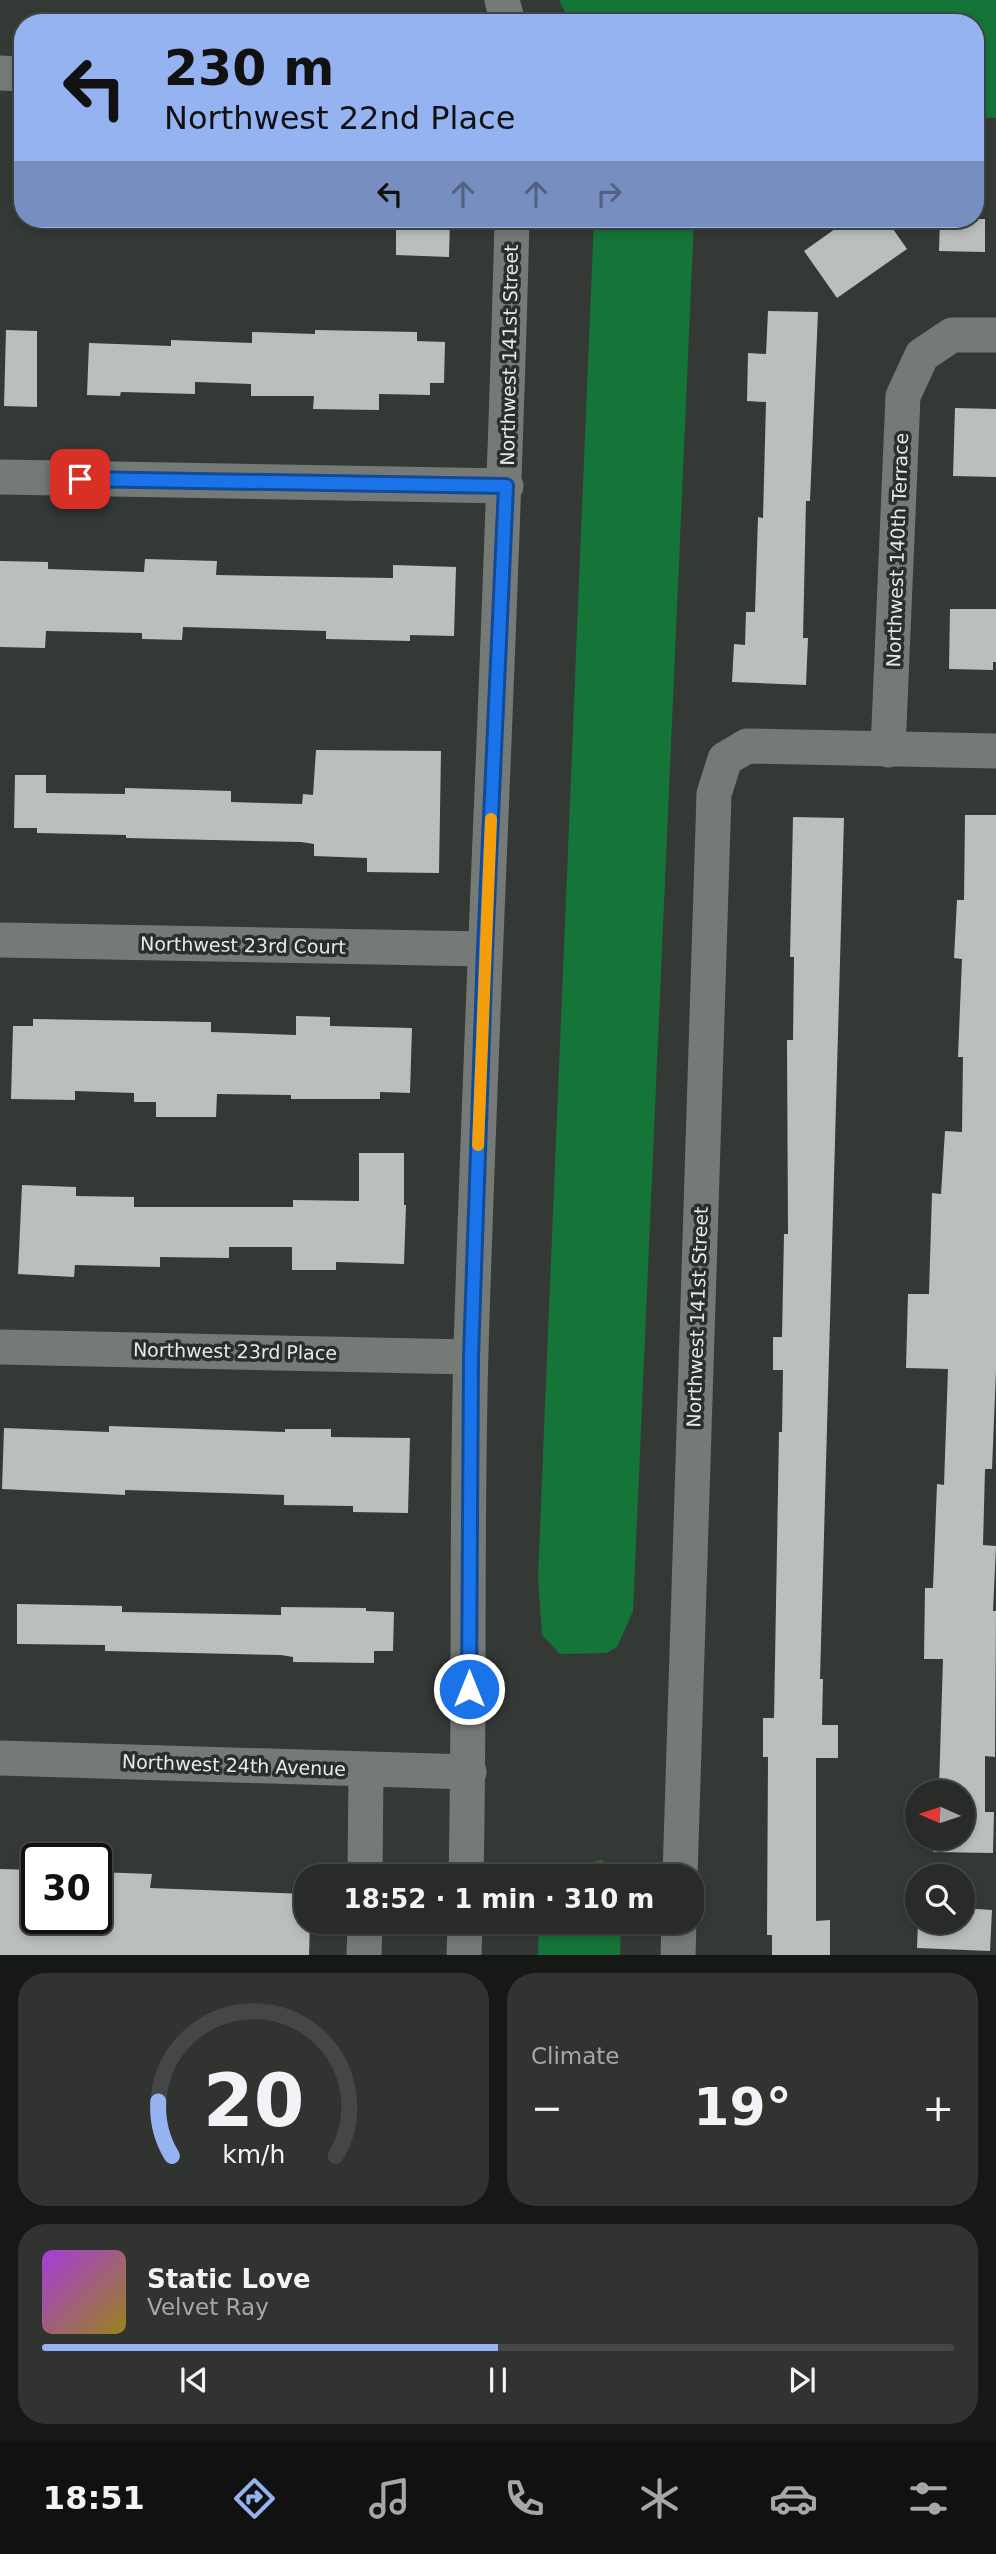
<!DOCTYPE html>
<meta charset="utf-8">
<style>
:root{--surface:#282b28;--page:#303330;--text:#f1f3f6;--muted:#a5a7a8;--line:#444745;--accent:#95b2f1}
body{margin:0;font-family:"DejaVu Sans",sans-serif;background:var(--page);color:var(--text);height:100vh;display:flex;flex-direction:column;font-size:26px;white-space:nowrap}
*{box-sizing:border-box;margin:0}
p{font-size:23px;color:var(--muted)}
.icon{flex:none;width:38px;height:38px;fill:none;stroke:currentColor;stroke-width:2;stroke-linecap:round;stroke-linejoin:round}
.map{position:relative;height:1955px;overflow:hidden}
.side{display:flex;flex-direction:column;gap:18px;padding:18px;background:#161816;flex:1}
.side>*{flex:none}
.banner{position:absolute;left:14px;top:14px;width:970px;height:214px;border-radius:28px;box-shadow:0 4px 10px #0003,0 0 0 2px var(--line);background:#95b2f1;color:#111;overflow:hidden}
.needle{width:46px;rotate:273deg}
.buttons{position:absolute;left:905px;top:1780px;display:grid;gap:14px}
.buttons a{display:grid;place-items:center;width:70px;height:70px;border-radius:50%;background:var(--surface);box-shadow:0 4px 10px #0003,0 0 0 2px var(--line);font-size:35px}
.speed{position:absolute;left:21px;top:1843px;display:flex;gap:14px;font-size:35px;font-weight:700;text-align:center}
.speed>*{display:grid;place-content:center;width:91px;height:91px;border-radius:50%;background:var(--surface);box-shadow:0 4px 10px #0003,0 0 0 2px var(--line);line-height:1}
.speed .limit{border:4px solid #111;border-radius:10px;background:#fff;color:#111}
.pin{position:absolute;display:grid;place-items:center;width:60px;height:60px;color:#fff;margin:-30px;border-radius:14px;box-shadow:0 4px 10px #0006}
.me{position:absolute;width:77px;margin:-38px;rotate:0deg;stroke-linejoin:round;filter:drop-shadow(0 0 5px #0008)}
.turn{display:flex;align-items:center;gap:24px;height:147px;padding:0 35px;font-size:32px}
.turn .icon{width:91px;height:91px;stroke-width:2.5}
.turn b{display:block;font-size:49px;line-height:60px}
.lanes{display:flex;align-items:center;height:66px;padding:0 35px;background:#0003;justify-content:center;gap:35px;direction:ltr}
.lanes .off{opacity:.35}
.big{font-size:52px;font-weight:600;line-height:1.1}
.side .card{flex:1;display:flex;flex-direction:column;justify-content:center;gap:10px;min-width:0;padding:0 24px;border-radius:28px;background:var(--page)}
.side .dial{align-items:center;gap:0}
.dial svg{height:182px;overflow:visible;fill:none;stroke:var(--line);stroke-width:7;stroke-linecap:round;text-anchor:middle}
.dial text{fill:var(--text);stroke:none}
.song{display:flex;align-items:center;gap:21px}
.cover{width:84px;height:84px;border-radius:10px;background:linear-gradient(135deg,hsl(280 70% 55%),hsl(50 70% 35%))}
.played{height:7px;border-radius:4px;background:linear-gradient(90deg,var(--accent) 50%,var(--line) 50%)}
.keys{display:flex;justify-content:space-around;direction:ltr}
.heat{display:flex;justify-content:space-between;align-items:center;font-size:38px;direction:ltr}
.side .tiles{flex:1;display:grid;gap:18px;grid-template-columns:1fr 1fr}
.card:last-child{grid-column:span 2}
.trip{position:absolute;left:294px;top:1864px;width:410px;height:70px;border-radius:28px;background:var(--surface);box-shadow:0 4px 10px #0003,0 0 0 2px var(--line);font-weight:600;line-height:70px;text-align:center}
.menu{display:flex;height:112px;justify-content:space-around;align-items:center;background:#101110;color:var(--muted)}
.menu .icon{width:49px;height:49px}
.menu .selected{color:var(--accent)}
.menu b{font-size:32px;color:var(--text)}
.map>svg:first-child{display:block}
</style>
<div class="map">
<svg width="996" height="1956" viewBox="0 0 996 1956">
<rect width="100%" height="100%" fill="#353936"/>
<path fill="#157539" d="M 559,0 L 996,0 L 996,118 L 975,117 L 975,23 L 570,23 Z
M 594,219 L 694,219 L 633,1611 L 617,1647 L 606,1653 L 560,1654 L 542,1635 L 538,1577 Z
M 602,1860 L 616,1876 L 555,1876 L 564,1868 Z
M 539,1922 L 621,1922 L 620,1955 L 538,1955 Z"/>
<path fill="#babfbb" d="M 396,219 L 450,219 L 449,257 L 396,255 Z
M 849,219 L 886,219 L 907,249 L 837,298 L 804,251 Z
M 940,219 L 985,219 L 985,252 L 939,251 Z
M 768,311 L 818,312 L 810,501 L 806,501 L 803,638 L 808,638 L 806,685 L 732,682 L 734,644 L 745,645 L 746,612 L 755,612 L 758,517 L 763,518 L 766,402 L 747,401 L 748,353 L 766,354 Z
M 6,330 L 37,331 L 37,407 L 4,406 Z
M 315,330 L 417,332 L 417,341 L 445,342 L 444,383 L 430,383 L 430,395 L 379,394 L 379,410 L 313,409 L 314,396 L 251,396 L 251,384 L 195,382 L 195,394 L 121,392 L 120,396 L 87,395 L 89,343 L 171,346 L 171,340 L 252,343 L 252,332 L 315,334 Z
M 955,408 L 996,409 L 996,477 L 953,476 Z
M 145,559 L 217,561 L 216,575 L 393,578 L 393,565 L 456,567 L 454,636 L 410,635 L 410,641 L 326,639 L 326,631 L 183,627 L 182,640 L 142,639 L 142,633 L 46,631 L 45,648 L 0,647 L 0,561 L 48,562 L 48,569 L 144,572 Z
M 950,609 L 996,609 L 996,662 L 993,662 L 993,670 L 949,669 Z
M 316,750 L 441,751 L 439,873 L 367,872 L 367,858 L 314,856 L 314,844 L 301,842 L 126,838 L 126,835 L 37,833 L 37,828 L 14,828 L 15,775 L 46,775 L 46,793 L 125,794 L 125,788 L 231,791 L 231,802 L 302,804 L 303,794 L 313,795 Z
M 965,815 L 996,815 L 996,1371 L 992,1469 L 985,1469 L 983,1545 L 996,1546 L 993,1611 L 996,1611 L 995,1757 L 985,1756 L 985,1812 L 994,1812 L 993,1853 L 933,1852 L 933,1838 L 962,1838 L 962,1792 L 934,1792 L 934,1787 L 939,1787 L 943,1659 L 924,1659 L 925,1588 L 933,1588 L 937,1484 L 944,1485 L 948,1369 L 906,1368 L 908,1294 L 929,1294 L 932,1193 L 941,1194 L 945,1131 L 962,1132 L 963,1057 L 958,1057 L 962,959 L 954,958 L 957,900 L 964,900 Z
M 793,817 L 844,818 L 820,1679 L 823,1679 L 822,1725 L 838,1725 L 838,1758 L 816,1758 L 816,1921 L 830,1920 L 830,1956 L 772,1956 L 772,1935 L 767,1935 L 768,1757 L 763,1757 L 763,1718 L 774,1718 L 779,1432 L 782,1432 L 783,1370 L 773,1370 L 773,1337 L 782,1337 L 784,1234 L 788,1234 L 787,1040 L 793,1040 L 794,957 L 790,957 Z
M 296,1016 L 330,1017 L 330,1026 L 412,1028 L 410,1093 L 380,1092 L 380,1099 L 291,1099 L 291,1095 L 217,1094 L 216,1117 L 156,1117 L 156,1102 L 134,1102 L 134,1093 L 75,1091 L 75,1100 L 11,1099 L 13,1026 L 33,1026 L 33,1019 L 211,1022 L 211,1032 L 296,1035 Z
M 359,1153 L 404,1153 L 404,1205 L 406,1205 L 404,1264 L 336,1262 L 336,1270 L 292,1270 L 292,1247 L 229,1247 L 229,1258 L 160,1257 L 160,1267 L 75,1265 L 74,1277 L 18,1274 L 22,1185 L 76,1187 L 76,1196 L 134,1197 L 134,1207 L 293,1207 L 293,1200 L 359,1201 Z
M 109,1426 L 285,1432 L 285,1429 L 331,1429 L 331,1437 L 410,1438 L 408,1513 L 353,1512 L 353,1506 L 284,1505 L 284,1495 L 125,1490 L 125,1495 L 2,1489 L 4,1428 L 109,1432 Z
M 17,1604 L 122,1606 L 122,1612 L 281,1615 L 281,1607 L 366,1608 L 366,1611 L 394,1612 L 393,1651 L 374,1651 L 374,1663 L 293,1662 L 293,1657 L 281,1655 L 105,1651 L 105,1645 L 17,1644 Z
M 0,1869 L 37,1870 L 37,1918 L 96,1918 L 96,1872 L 152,1874 L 150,1888 L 306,1894 L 306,1922 L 310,1922 L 309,1956 L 0,1956 Z
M 962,1908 L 992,1910 L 990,1951 L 917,1948 L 918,1922 L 962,1922 Z"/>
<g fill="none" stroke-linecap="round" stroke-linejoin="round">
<path stroke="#767a77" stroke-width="35" d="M 502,0 L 508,23
M 0,73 L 23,74
M 0,477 L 506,486
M 888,750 L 903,396 L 922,355 L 952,335 L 996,335
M 0,940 L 485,949
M 0,1347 L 471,1357
M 0,1758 L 469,1772
M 365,1876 L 366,1769
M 466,1876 C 470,1701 466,1526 471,1351 C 482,974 503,596 512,219
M 680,1876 L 714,794 L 725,759 L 747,746 L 996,751
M 364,1956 L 365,1922
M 464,1956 L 465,1922
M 678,1956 L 679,1922"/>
</g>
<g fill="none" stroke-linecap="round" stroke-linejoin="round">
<g stroke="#114b97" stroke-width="18">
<path id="route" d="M 80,479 L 506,486 L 485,949 L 471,1356 L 469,1689"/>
</g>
<use href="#route" stroke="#1a73e8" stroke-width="12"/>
<path stroke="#f59e0b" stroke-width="12" d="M 478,1145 L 491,819"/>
</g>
<g text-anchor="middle" stroke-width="7" stroke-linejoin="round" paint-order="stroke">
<g font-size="19" fill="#e8eae8" stroke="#2b2f2c">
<text transform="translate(509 355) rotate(-89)" y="7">Northwest 141st Street</text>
<text transform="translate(897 550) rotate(-88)" y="7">Northwest 140th Terrace</text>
<text transform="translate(243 945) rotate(1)" y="7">Northwest 23rd Court</text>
<text transform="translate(697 1317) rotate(-88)" y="7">Northwest 141st Street</text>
<text transform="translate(235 1351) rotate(1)" y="7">Northwest 23rd Place</text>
<text transform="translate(234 1765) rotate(2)" y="7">Northwest 24th Avenue</text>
</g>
</g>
</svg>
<div class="buttons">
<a><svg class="needle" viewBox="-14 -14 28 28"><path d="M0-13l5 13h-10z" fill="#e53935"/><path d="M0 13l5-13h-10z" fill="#a5a7a8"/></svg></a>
<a><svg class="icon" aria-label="search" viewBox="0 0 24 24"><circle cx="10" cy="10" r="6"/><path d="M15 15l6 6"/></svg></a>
</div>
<div class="speed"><div class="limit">30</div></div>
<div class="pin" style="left:80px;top:479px;background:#d93025"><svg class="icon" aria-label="arrive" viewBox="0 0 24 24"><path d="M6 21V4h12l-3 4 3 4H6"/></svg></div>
<svg class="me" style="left:469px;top:1689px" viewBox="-20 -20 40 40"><circle r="17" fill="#1a73e8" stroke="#fff" stroke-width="3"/><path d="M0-11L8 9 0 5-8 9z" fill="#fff"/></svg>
<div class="trip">18:52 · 1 min · 310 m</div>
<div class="banner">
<div class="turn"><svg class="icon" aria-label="left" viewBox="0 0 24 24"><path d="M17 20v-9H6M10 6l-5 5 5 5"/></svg><div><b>230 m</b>Northwest 22nd Place</div></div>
<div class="lanes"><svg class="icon" aria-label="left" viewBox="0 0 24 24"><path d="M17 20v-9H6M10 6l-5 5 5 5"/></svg><svg class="icon off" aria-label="ahead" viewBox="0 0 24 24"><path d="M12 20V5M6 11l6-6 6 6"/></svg><svg class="icon off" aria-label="ahead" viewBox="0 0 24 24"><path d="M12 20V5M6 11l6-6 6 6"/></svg><svg class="icon off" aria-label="right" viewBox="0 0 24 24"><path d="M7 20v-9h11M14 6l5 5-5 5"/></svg></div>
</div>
</div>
<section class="side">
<div class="tiles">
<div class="card dial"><svg viewBox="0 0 100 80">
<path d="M14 69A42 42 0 1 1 86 69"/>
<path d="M14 69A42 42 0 0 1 8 45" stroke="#95b2f1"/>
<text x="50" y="56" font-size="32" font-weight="700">20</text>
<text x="50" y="72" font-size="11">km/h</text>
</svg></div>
<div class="card"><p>Climate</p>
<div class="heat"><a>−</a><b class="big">19°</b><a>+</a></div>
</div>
<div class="card">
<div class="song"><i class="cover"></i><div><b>Static Love</b><p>Velvet Ray</p></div></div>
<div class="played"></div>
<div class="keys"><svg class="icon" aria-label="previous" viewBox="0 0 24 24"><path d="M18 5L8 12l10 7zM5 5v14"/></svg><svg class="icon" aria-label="pause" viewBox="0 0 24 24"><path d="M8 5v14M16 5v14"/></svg><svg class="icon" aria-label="next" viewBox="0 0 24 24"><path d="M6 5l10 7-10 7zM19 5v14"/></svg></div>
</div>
</div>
</section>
<nav class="menu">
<b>18:51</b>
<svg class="icon selected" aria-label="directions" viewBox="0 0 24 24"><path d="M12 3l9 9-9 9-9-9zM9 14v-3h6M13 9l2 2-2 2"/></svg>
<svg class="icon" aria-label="music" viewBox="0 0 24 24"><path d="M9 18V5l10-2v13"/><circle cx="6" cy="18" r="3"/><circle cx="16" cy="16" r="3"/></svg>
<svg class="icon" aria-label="phone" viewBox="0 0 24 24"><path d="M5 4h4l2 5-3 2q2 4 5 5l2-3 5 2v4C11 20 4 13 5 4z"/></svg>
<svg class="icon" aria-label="climate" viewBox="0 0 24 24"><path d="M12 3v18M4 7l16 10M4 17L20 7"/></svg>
<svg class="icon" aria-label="car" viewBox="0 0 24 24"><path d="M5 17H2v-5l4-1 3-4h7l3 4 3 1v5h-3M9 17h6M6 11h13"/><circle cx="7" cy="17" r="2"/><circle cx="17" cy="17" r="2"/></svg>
<svg class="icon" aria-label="filters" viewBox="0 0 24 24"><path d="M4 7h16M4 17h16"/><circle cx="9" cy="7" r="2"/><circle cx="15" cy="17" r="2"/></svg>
</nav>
